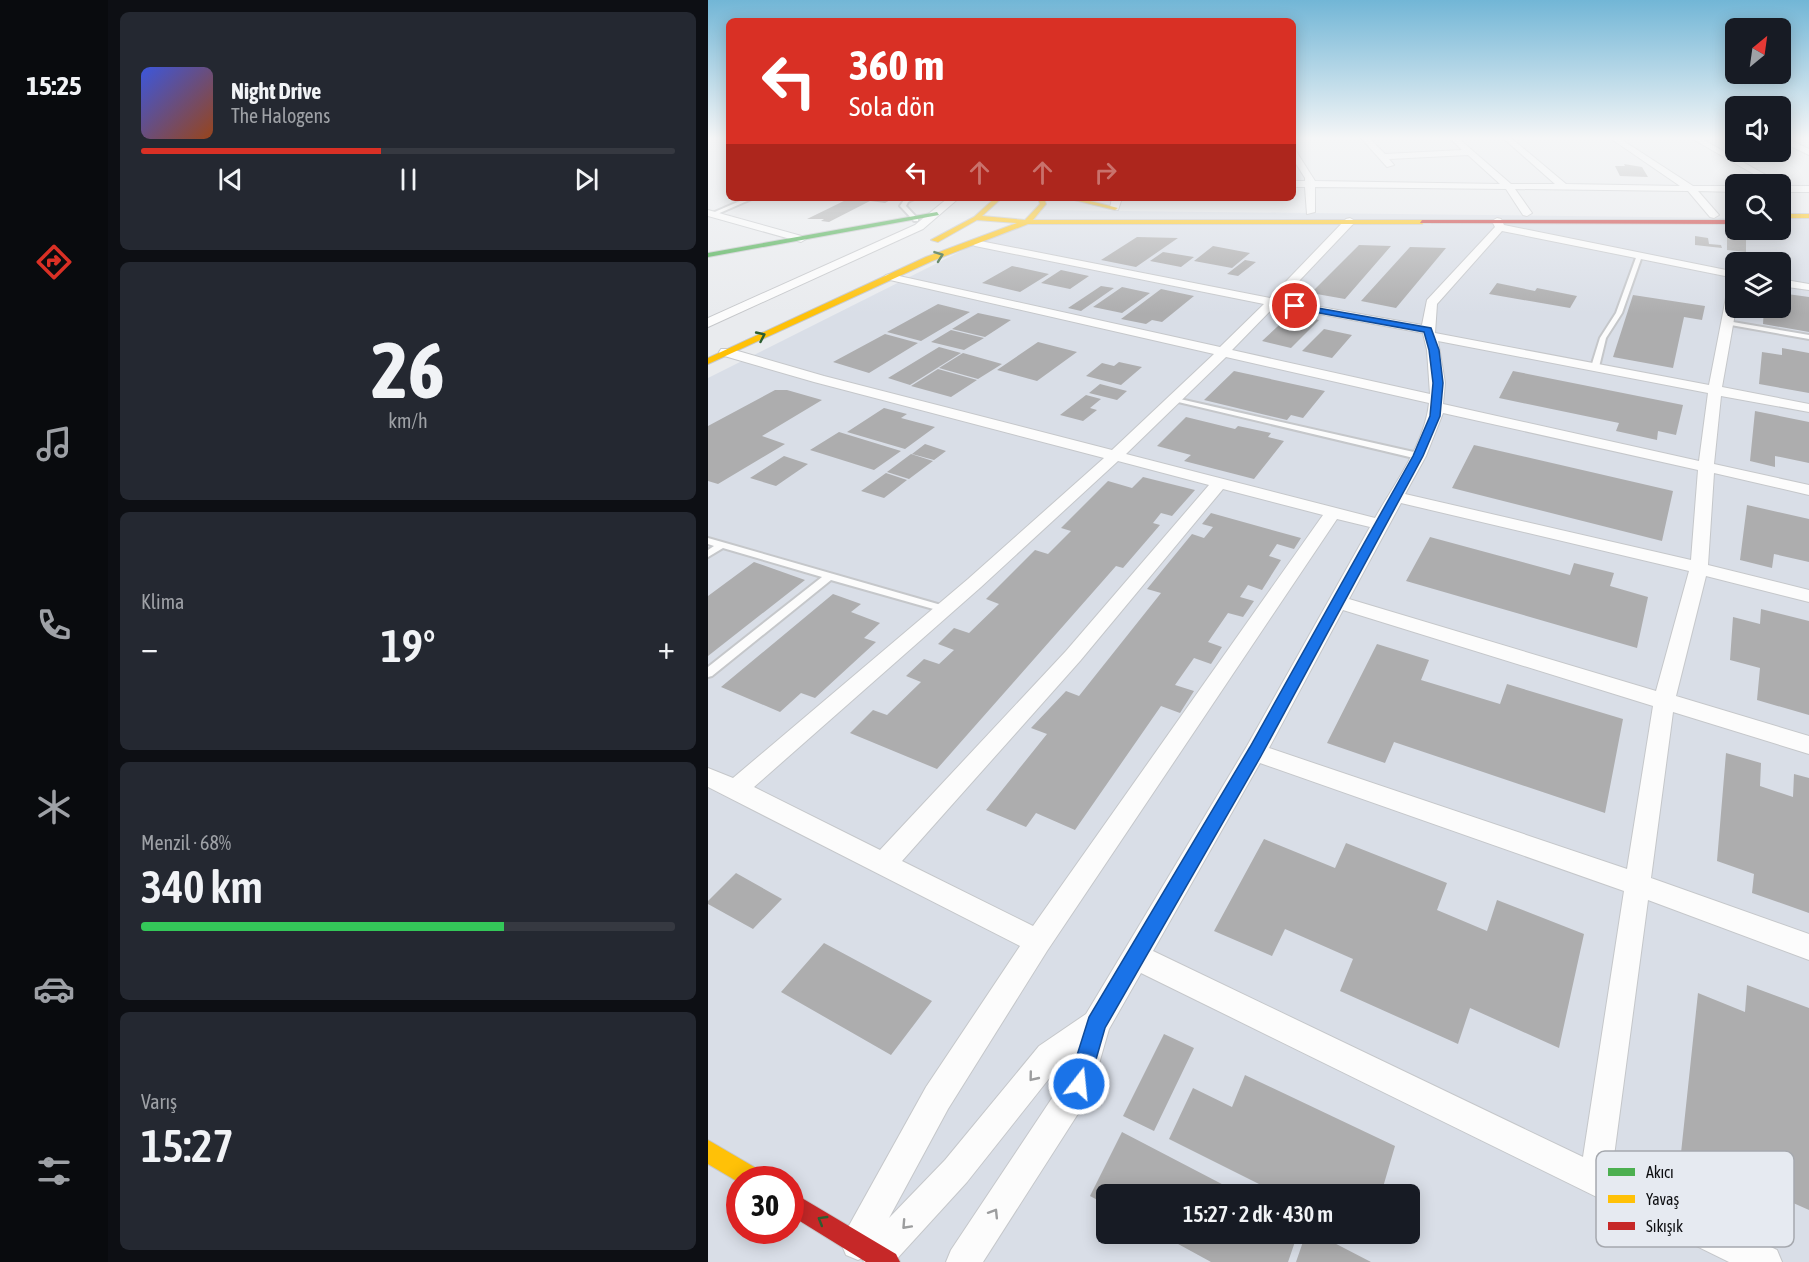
<!DOCTYPE html>
<html lang="tr">
<meta charset="utf-8">
<style>
:root{--surface:#171b24;--page:#242831;--text:#f1f3f6;--muted:#9ea1a6;--line:#363941;--accent:#d93025}
body{margin:0;font-family:"Asap Condensed",sans-serif;background:var(--page);color:var(--text);height:100vh;display:flex;flex-direction:column;font-size:22px;white-space:nowrap}
*{box-sizing:border-box;margin:0}
p{font-size:20px;color:var(--muted)}
.icon{flex:none;width:33px;height:33px;fill:none;stroke:currentColor;stroke-width:2;stroke-linecap:round;stroke-linejoin:round}
.map{position:relative;flex:1;overflow:hidden}
.drawer{display:flex;flex-direction:column;gap:12px;padding:12px;background:#0d0f14;width:600px}
.drawer>*{flex:none}
.guide{position:absolute;left:18px;top:18px;width:570px;height:183px;border-radius:9px;box-shadow:0 3px 15px #0003;background:#d93025;color:#fff;overflow:hidden}
.needle{width:39px;rotate:29deg}
.controls{position:absolute;left:1017px;top:18px;display:grid;gap:12px}
.controls a{display:grid;place-items:center;width:66px;height:66px;border-radius:9px;background:var(--surface);box-shadow:0 3px 15px #0003;font-size:30px}
.speed{position:absolute;left:18px;top:1166px;display:flex;gap:12px;font-size:30px;font-weight:700;text-align:center}
.speed>*{display:grid;place-content:center;width:78px;height:78px;border-radius:50%;background:var(--surface);box-shadow:0 3px 15px #0003;line-height:1}
.speed .limit{border:9px solid #d22;background:#fff;color:#111}
.pin{position:absolute;display:grid;place-items:center;width:51px;height:51px;color:#fff;margin:-26px;border:3px solid #fff;border-radius:50%;box-shadow:0 2px 6px #0007}
.me{position:absolute;width:66px;margin:-33px;rotate:16deg;stroke-linejoin:round;filter:drop-shadow(0 0 4px #0008)}
.turn{display:flex;align-items:center;gap:21px;height:126px;padding:0 24px;font-size:27px}
.turn .icon{width:78px;height:78px;stroke-width:2.5}
.turn b{display:block;font-size:42px;line-height:51px}
.lanes{display:flex;align-items:center;height:57px;padding:0 24px;background:#0003;justify-content:center;gap:30px;direction:ltr}
.lanes .off{opacity:.35}
.big{font-size:45px;font-weight:600;line-height:1.1}
.drawer .widget{flex:1;display:flex;flex-direction:column;justify-content:center;gap:9px;min-width:0;padding:0 21px;border-radius:9px;background:var(--page)}
.drawer .dial{align-items:center;gap:0}
.dial b{font-size:78px;line-height:1}
.song{display:flex;align-items:center;gap:18px}
.cover{width:72px;height:72px;border-radius:9px;background:linear-gradient(135deg,hsl(230 70% 55%),hsl(20 70% 35%))}
.played{height:6px;border-radius:3px;background:linear-gradient(90deg,var(--accent) 45%,var(--line) 45%)}
.keys{display:flex;justify-content:space-around;direction:ltr}
.heat{display:flex;justify-content:space-between;align-items:center;font-size:33px;direction:ltr}
.charge{height:9px;border-radius:4px;background:linear-gradient(90deg,#34c759 68%,var(--line) 0)}
.trip{position:absolute;left:388px;top:1184px;width:324px;height:60px;border-radius:9px;background:var(--surface);box-shadow:0 3px 15px #0003;font-weight:600;line-height:60px;text-align:center}
main{display:flex;flex:1;min-height:0}
.tab-bar{display:flex;flex-direction:column;width:108px;justify-content:space-around;align-items:center;background:#090b0e;color:var(--muted)}
.tab-bar .icon{width:42px;height:42px}
.tab-bar .selected{color:var(--accent)}
.tab-bar b{font-size:27px;color:var(--text)}
.map>svg:first-child{display:block}
</style>
<main>
<nav class="tab-bar">
<b>15:25</b>
<svg class="icon selected" aria-label="directions" viewBox="0 0 24 24"><path d="M12 3l9 9-9 9-9-9zM9 14v-3h6M13 9l2 2-2 2"/></svg>
<svg class="icon" aria-label="music" viewBox="0 0 24 24"><path d="M9 18V5l10-2v13"/><circle cx="6" cy="18" r="3"/><circle cx="16" cy="16" r="3"/></svg>
<svg class="icon" aria-label="phone" viewBox="0 0 24 24"><path d="M5 4h4l2 5-3 2q2 4 5 5l2-3 5 2v4C11 20 4 13 5 4z"/></svg>
<svg class="icon" aria-label="climate" viewBox="0 0 24 24"><path d="M12 3v18M4 7l16 10M4 17L20 7"/></svg>
<svg class="icon" aria-label="car" viewBox="0 0 24 24"><path d="M5 17H2v-5l4-1 3-4h7l3 4 3 1v5h-3M9 17h6M6 11h13"/><circle cx="7" cy="17" r="2"/><circle cx="17" cy="17" r="2"/></svg>
<svg class="icon" aria-label="filters" viewBox="0 0 24 24"><path d="M4 7h16M4 17h16"/><circle cx="9" cy="7" r="2"/><circle cx="15" cy="17" r="2"/></svg>
</nav>
<section class="drawer">
<div class="widget">
<div class="song"><i class="cover"></i><div><b>Night Drive</b><p>The Halogens</p></div></div>
<div class="played"></div>
<div class="keys"><svg class="icon" aria-label="previous" viewBox="0 0 24 24"><path d="M18 5L8 12l10 7zM5 5v14"/></svg><svg class="icon" aria-label="pause" viewBox="0 0 24 24"><path d="M8 5v14M16 5v14"/></svg><svg class="icon" aria-label="next" viewBox="0 0 24 24"><path d="M6 5l10 7-10 7zM19 5v14"/></svg></div>
</div>
<div class="widget dial"><b>26</b><p>km/h</p></div>
<div class="widget"><p>Klima</p>
<div class="heat"><a>−</a><b class="big">19°</b><a>+</a></div>
</div>
<div class="widget"><p>Menzil · 68%</p><b class="big">340 km</b><div class="charge"></div></div>
<div class="widget"><p>Varış</p><b class="big">15:27</b></div>
</section>
<div class="map">
<svg width="1101" height="1262" viewBox="0 0 1101 1262">
<rect width="100%" height="100%" fill="#e9ebee"/>
<path fill="#d9dee7" fill-rule="evenodd" d="M 335,210 L 1027,218 L 1028,230 L 1072,230 L 1073,218 L 1101,218 L 1101,1262 L 0,1262 L 0,378 ZM 1028,262 L 1072,262 L 1072,308 L 1028,308 ZM 32,1179 L 82,1179 L 82,1230 L 32,1230 ZM 399,1194 L 702,1194 L 702,1233 L 399,1233 Z"/>
<path fill="#adadae" d="M 916,164 L 934,167 L 940,177 L 912,176 L 907,166 L 917,166 Z
M 142,198 L 186,198 L 177,203 L 162,201 L 121,222 L 113,221 L 116,219 L 99,219 Z
M 987,236 L 1000,238 L 1001,244 L 1013,245 L 1014,248 L 987,245 Z
M 1019,236 L 1038,238 L 1038,252 L 1019,250 Z
M 429,237 L 470,238 L 428,267 L 393,260 Z
M 651,245 L 683,246 L 637,299 L 603,293 Z
M 505,246 L 542,253 L 524,268 L 486,261 Z
M 702,247 L 738,248 L 688,308 L 653,301 Z
M 455,252 L 486,257 L 473,267 L 442,261 Z
M 537,260 L 548,262 L 530,276 L 519,274 Z
M 304,266 L 341,274 L 312,292 L 274,283 Z
M 353,270 L 381,276 L 362,289 L 333,283 Z
M 789,283 L 827,291 L 829,288 L 869,296 L 862,308 L 781,294 Z
M 393,286 L 406,288 L 373,311 L 360,308 Z
M 414,287 L 442,293 L 414,313 L 385,307 Z
M 453,289 L 486,296 L 454,322 L 444,320 L 438,324 L 413,319 Z
M 1072,293 L 1101,297 L 1101,332 L 1055,324 L 1056,308 L 1072,308 Z
M 925,295 L 997,306 L 994,320 L 976,317 L 965,368 L 905,357 Z
M 230,304 L 262,312 L 213,341 L 179,332 Z
M 270,313 L 303,320 L 277,337 L 244,329 Z
M 583,314 L 611,320 L 583,348 L 554,341 Z
M 616,329 L 644,335 L 624,358 L 594,351 Z
M 243,330 L 276,338 L 256,350 L 223,342 Z
M 177,334 L 210,343 L 161,373 L 125,362 Z
M 330,342 L 369,352 L 329,381 L 289,370 Z
M 231,347 L 253,353 L 202,385 L 180,378 Z
M 1074,348 L 1101,353 L 1101,393 L 1051,384 L 1054,352 L 1074,355 Z
M 255,353 L 294,364 L 270,379 L 231,368 Z
M 411,362 L 434,367 L 413,385 L 378,376 L 394,363 L 406,366 Z
M 230,369 L 269,380 L 243,397 L 203,386 Z
M 526,371 L 617,391 L 595,418 L 583,415 L 579,420 L 496,400 Z
M 805,371 L 975,405 L 968,435 L 950,431 L 949,440 L 908,431 L 911,423 L 791,398 Z
M 392,384 L 419,391 L 409,400 L 381,393 Z
M 67,390 L 79,390 L 114,400 L 54,436 L 77,444 L 10,484 L 0,481 L 0,426 Z
M 378,395 L 393,399 L 382,408 L 389,410 L 375,421 L 352,415 Z
M 176,408 L 199,414 L 193,418 L 227,427 L 197,449 L 139,432 Z
M 1047,411 L 1101,422 L 1101,463 L 1067,456 L 1067,467 L 1042,461 Z
M 478,417 L 527,429 L 530,426 L 563,433 L 560,437 L 576,441 L 546,479 L 476,461 L 483,455 L 449,446 Z
M 131,432 L 193,451 L 166,470 L 102,450 Z
M 217,444 L 238,451 L 226,460 L 204,454 Z
M 766,445 L 965,491 L 954,541 L 744,488 Z
M 203,454 L 225,461 L 201,479 L 179,472 Z
M 76,456 L 100,464 L 68,486 L 42,478 Z
M 178,473 L 199,480 L 176,498 L 153,491 Z
M 435,477 L 487,490 L 464,516 L 453,513 L 445,523 L 452,525 L 415,568 L 408,566 L 229,769 L 142,733 L 165,710 L 179,715 L 213,682 L 198,676 L 216,659 L 231,664 L 246,650 L 230,644 L 246,628 L 261,633 L 291,604 L 278,599 L 327,550 L 340,554 L 363,531 L 353,528 L 400,481 L 424,488 Z
M 1039,505 L 1101,519 L 1101,562 L 1066,554 L 1064,568 L 1032,560 Z
M 503,513 L 593,538 L 586,549 L 569,544 L 561,556 L 573,560 L 554,590 L 540,585 L 532,597 L 546,601 L 535,617 L 520,613 L 500,642 L 514,647 L 503,664 L 486,658 L 467,685 L 486,691 L 472,713 L 453,706 L 367,830 L 328,813 L 318,827 L 278,810 L 339,734 L 323,728 L 358,691 L 371,696 L 453,593 L 439,589 L 484,534 L 496,538 L 505,527 L 494,524 Z
M 722,537 L 862,575 L 866,563 L 906,573 L 902,586 L 940,597 L 929,648 L 698,581 Z
M 46,562 L 97,580 L 0,656 L 0,596 Z
M 125,594 L 153,604 L 143,612 L 172,623 L 156,638 L 168,642 L 107,698 L 93,693 L 72,712 L 13,687 Z
M 1053,609 L 1101,621 L 1101,715 L 1049,700 L 1052,668 L 1022,660 L 1025,617 L 1052,624 Z
M 669,644 L 721,660 L 713,680 L 792,704 L 799,684 L 915,719 L 897,813 L 686,742 L 677,763 L 619,743 Z
M 1018,753 L 1053,763 L 1052,786 L 1085,797 L 1086,774 L 1101,778 L 1101,913 L 1044,893 L 1046,874 L 1009,861 Z
M 556,839 L 627,868 L 638,843 L 739,883 L 729,910 L 779,931 L 789,900 L 876,934 L 851,1048 L 762,1008 L 750,1044 L 632,991 L 645,959 L 577,929 L 564,956 L 506,931 Z
M 28,873 L 74,899 L 45,929 L 0,904 L 0,901 Z
M 116,943 L 224,1001 L 183,1055 L 73,992 Z
M 1039,985 L 1101,1008 L 1101,1210 L 973,1153 L 990,993 L 1037,1012 Z
M 456,1034 L 486,1048 L 446,1131 L 415,1116 Z
M 537,1075 L 687,1146 L 673,1194 L 571,1194 L 461,1139 L 485,1088 L 524,1107 Z
M 414,1132 L 533,1194 L 399,1194 L 399,1205 L 382,1196 Z
M 450,1233 L 590,1233 L 580,1262 L 503,1262 Z
M 598,1233 L 607,1233 L 663,1262 L 588,1262 Z"/>
<g fill="none" stroke-linecap="round" stroke-linejoin="round">
<g stroke="#c5c7ca" stroke-width="4">
<path id="lane" d="M 39,198 L 46,198 L 7,215 L 2,214 Z
M 201,198 L 208,198 L 200,202 L 198,206 L 210,219 L 210,221 L 206,221 L 192,206 L 196,200 Z
M 929,255 L 934,256 L 914,313 L 898,338 L 891,367 L 884,369 L 883,367 L 892,338 L 908,313 Z
M 1019,321 L 1101,335 L 1101,339 L 1017,324 L 1016,323 Z
M 463,397 L 710,453 L 714,456 L 710,459 L 466,401 L 463,401 Z
M 0,538 L 240,607 L 241,609 L 236,612 L 123,580 L 4,676 L 0,677 L 0,667 L 114,577 L 15,548 L 0,557 L 0,550 L 6,546 L 0,544 Z"/>
</g>
<g stroke="#c5c7ca" stroke-width="2">
<path id="street" d="M 653,138 L 661,138 L 677,154 L 754,150 L 742,138 L 750,138 L 803,184 L 847,184 L 795,138 L 803,138 L 858,184 L 972,186 L 902,138 L 911,138 L 985,186 L 1028,186 L 1028,192 L 990,191 L 1011,215 L 1006,218 L 1002,217 L 980,191 L 807,189 L 824,213 L 819,216 L 815,215 L 798,189 L 607,187 L 607,212 L 599,214 L 597,187 L 585,187 L 585,181 L 597,181 L 597,178 L 585,159 L 585,150 L 588,151 L 607,181 L 792,184 L 760,155 L 681,159 L 686,165 L 679,167 Z
M 983,138 L 992,138 L 1074,184 L 1063,184 Z
M 1072,138 L 1078,138 L 1101,149 L 1101,155 L 1072,141 Z
M 1072,186 L 1101,186 L 1101,192 L 1072,192 Z
M 240,198 L 251,198 L 215,229 L 0,327 L 0,318 L 207,225 Z
M 404,198 L 414,198 L 410,210 L 402,208 Z
M 0,210 L 97,237 L 98,239 L 93,242 L 0,216 Z
M 642,218 L 647,221 L 646,223 L 573,300 L 714,325 L 719,300 L 787,227 L 784,221 L 789,218 L 793,219 L 796,225 L 1028,272 L 1028,308 L 1014,387 L 1101,404 L 1101,412 L 1013,396 L 1006,464 L 1101,485 L 1101,495 L 1006,473 L 1000,565 L 1101,590 L 1101,602 L 998,576 L 968,696 L 1101,736 L 1101,754 L 965,712 L 943,878 L 1101,934 L 1101,960 L 940,900 L 904,1171 L 1069,1250 L 1074,1262 L 1021,1262 L 433,973 L 401,1029 L 382,1095 L 275,1262 L 238,1262 L 243,1250 L 358,1077 L 364,1058 L 351,1066 L 259,1182 L 186,1262 L 156,1262 L 154,1258 L 150,1260 L 138,1255 L 133,1243 L 138,1231 L 218,1087 L 312,946 L 0,787 L 0,768 L 25,778 L 260,579 L 396,458 L 106,382 L 13,355 L 11,352 L 13,349 L 23,349 L 116,376 L 404,450 L 506,354 L 182,280 L 176,277 L 178,275 L 182,274 L 512,347 L 556,304 L 267,246 L 262,243 L 267,240 L 562,298 L 638,219 ZM 794,231 L 1022,277 L 1001,385 L 727,333 L 729,304 ZM 567,306 L 715,333 L 719,350 L 722,394 L 524,350 ZM 730,341 L 1000,393 L 991,461 L 735,404 L 737,383 ZM 518,357 L 721,403 C 717,443 687,483 667,518 L 418,454 ZM 735,413 L 990,470 L 983,560 L 697,494 L 718,456 ZM 410,461 L 501,485 L 358,651 L 172,850 L 46,787 L 273,587 ZM 515,489 L 615,515 L 325,926 L 194,861 L 372,661 ZM 693,503 L 981,571 L 948,691 L 641,599 ZM 629,519 L 662,527 L 539,746 L 378,1014 L 331,1046 L 237,1160 L 181,1218 L 240,1109 L 339,951 ZM 635,610 L 945,706 L 919,869 L 561,748 ZM 552,763 L 916,891 L 875,1157 L 445,951 Z
M 1072,279 L 1101,284 L 1101,290 L 1072,286 Z"/>
</g>
<g stroke="#c5c7ca" stroke-width="2">
<path id="fast" d="M 229,212 L 231,215 L 0,257 L 0,253 Z"/>
</g>
<g stroke="#c5c7ca" stroke-width="2">
<path id="slow" d="M 287,198 L 294,198 L 274,216 L 317,220 L 332,204 L 330,198 L 336,198 L 338,204 L 325,220 L 714,220 L 717,222 L 714,224 L 320,224 L 224,261 L 0,364 L 0,358 L 218,257 L 309,223 L 269,220 L 230,242 L 223,240 L 266,217 Z
M 358,198 L 370,198 L 410,208 L 407,210 Z
M 1072,214 L 1101,214 L 1101,218 L 1072,218 Z
M 0,1140 L 53,1171 L 56,1179 L 32,1179 L 32,1183 L 0,1164 Z"/>
</g>
<g stroke="#c5c7ca" stroke-width="2">
<path id="jam" d="M 714,220 L 1028,220 L 1028,224 L 712,223 Z
M 82,1191 L 188,1254 L 192,1262 L 158,1262 L 82,1215 Z"/>
</g>
<use href="#lane" fill="#fcfcfc" fill-rule="evenodd"/>
<use href="#street" fill="#fcfcfc" fill-rule="evenodd"/>
<use href="#fast" fill="#4caf50" fill-rule="evenodd"/>
<use href="#slow" fill="#ffc107" fill-rule="evenodd"/>
<use href="#jam" fill="#c62828" fill-rule="evenodd"/>
</g>
<defs><path id="oneway-chevron" d="M-2-3.5L2.5 0L-2 3.5" fill="none" stroke-width="1.6" stroke-linecap="round" stroke-linejoin="round" transform="scale(1.5)"/></defs>
<g stroke="#2c5e30">
<use href="#oneway-chevron" transform="translate(231 256) rotate(-20)"/>
<use href="#oneway-chevron" transform="translate(53 336) rotate(-25)"/>
<use href="#oneway-chevron" transform="translate(114 1220) rotate(-149)"/>
</g>
<g stroke="#9c9d9e">
<use href="#oneway-chevron" transform="translate(325 1077) rotate(129)"/>
<use href="#oneway-chevron" transform="translate(286 1213) rotate(-58)"/>
<use href="#oneway-chevron" transform="translate(198 1225) rotate(133)"/>
</g>
<linearGradient id="sky" x2="0" y2="1"><stop stop-color="#72b6d6"/><stop offset="0.44" stop-color="#f5f6f7"/><stop offset="1" stop-color="#f5f6f7" stop-opacity="0"/></linearGradient>
<rect width="1101" height="314" fill="url(#sky)"/>
<path fill="#1a73e8" stroke="#114b97" stroke-width="1.5" d="M 587,304 L 723,328 L 731,350 L 735,383 L 732,416 L 715,456 L 553,756 L 397,1028 L 381,1084 L 378,1091 L 371,1095 L 363,1091 L 360,1084 L 381,1017 L 542,747 L 705,456 L 722,416 L 725,383 L 721,350 L 716,332 L 584,308 L 583,306 Z"/>
<rect x="888" y="1151" width="198" height="96" rx="9" fill="#e6eaf1" stroke="#a5a8ae" stroke-width="1.5"/>
<rect x="900" y="1168" width="27" height="8" fill="#4caf50"/>
<rect x="900" y="1195" width="27" height="8" fill="#ffc107"/>
<rect x="900" y="1222" width="27" height="8" fill="#c62828"/>
<g font-size="16" fill="#0d0e11">
<text x="938" y="1178">Akıcı</text>
<text x="938" y="1205">Yavaş</text>
<text x="938" y="1232">Sıkışık</text>
</g>
</svg>
<div class="controls">
<a><svg class="needle" viewBox="-14 -14 28 28"><path d="M0-13l5 13h-10z" fill="#e53935"/><path d="M0 13l5-13h-10z" fill="#9ea1a6"/></svg></a>
<a><svg class="icon" aria-label="sound" viewBox="0 0 24 24"><path d="M4 9h4l5-4v14l-5-4H4zM17 9q2 3 0 6"/></svg></a>
<a><svg class="icon" aria-label="search" viewBox="0 0 24 24"><circle cx="10" cy="10" r="6"/><path d="M15 15l6 6"/></svg></a>
<a><svg class="icon" aria-label="layers" viewBox="0 0 24 24"><path d="M12 4l9 5-9 5-9-5zM3 14l9 5 9-5"/></svg></a>
</div>
<div class="speed"><div class="limit">30</div></div>
<div class="pin" style="left:587px;top:306px;background:#d93025"><svg class="icon" aria-label="arrive" viewBox="0 0 24 24"><path d="M6 21V4h12l-3 4 3 4H6"/></svg></div>
<svg class="me" style="left:371px;top:1084px" viewBox="-20 -20 40 40"><circle r="17" fill="#1a73e8" stroke="#fff" stroke-width="3"/><path d="M0-11L8 9 0 5-8 9z" fill="#fff"/></svg>
<div class="trip">15:27 · 2 dk · 430 m</div>
<div class="guide">
<div class="turn"><svg class="icon" aria-label="left" viewBox="0 0 24 24"><path d="M17 20v-9H6M10 6l-5 5 5 5"/></svg><div><b>360 m</b>Sola dön</div></div>
<div class="lanes"><svg class="icon" aria-label="left" viewBox="0 0 24 24"><path d="M17 20v-9H6M10 6l-5 5 5 5"/></svg><svg class="icon off" aria-label="ahead" viewBox="0 0 24 24"><path d="M12 20V5M6 11l6-6 6 6"/></svg><svg class="icon off" aria-label="ahead" viewBox="0 0 24 24"><path d="M12 20V5M6 11l6-6 6 6"/></svg><svg class="icon off" aria-label="right" viewBox="0 0 24 24"><path d="M7 20v-9h11M14 6l5 5-5 5"/></svg></div>
</div>
</div>
</main>
